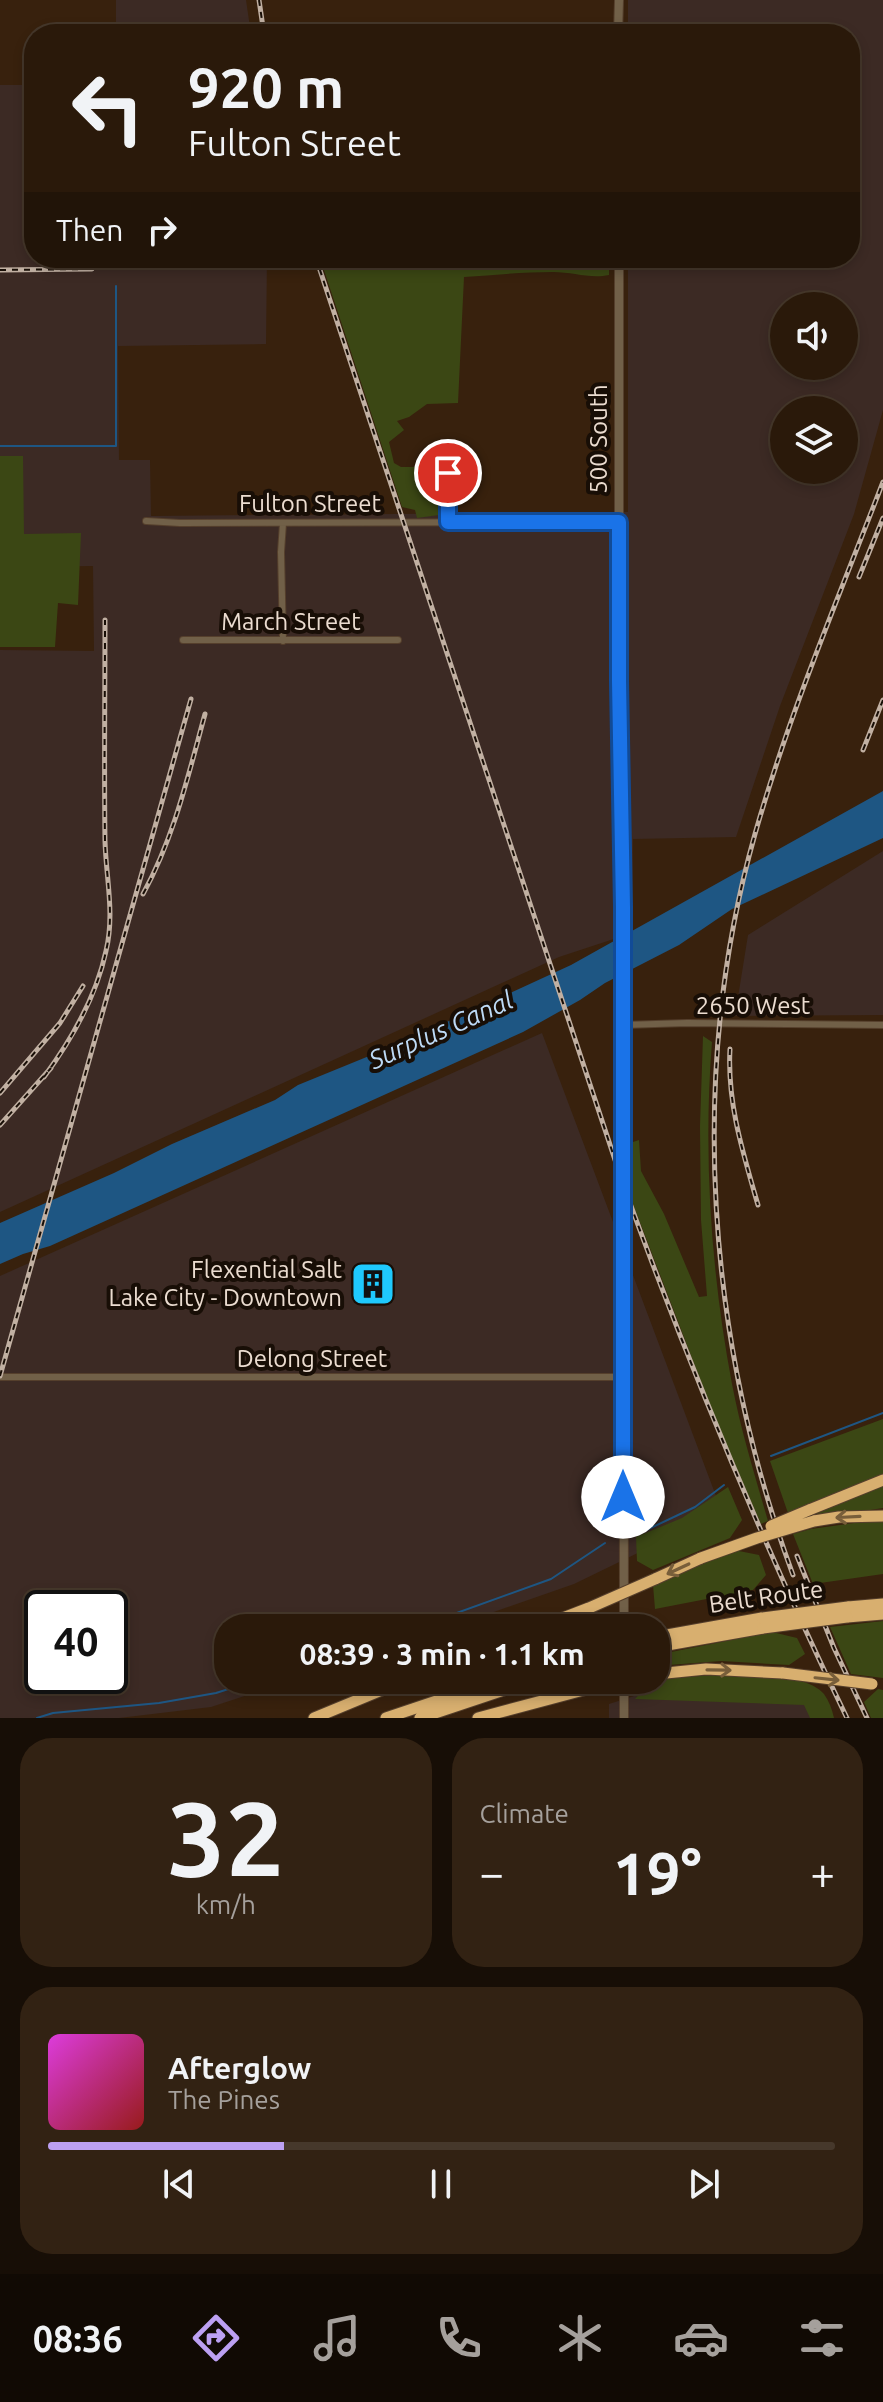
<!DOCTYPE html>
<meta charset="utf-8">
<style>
:root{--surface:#2a190a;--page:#322213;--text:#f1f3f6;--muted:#a5a09c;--line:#46382b;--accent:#bca0f2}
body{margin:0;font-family:Ubuntu,sans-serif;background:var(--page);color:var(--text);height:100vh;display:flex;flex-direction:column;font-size:30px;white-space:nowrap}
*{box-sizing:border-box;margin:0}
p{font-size:26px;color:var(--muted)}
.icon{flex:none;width:44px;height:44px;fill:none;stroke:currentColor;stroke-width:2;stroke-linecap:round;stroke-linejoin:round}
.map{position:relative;height:1718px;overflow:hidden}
.details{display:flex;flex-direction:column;gap:20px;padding:20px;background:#170e06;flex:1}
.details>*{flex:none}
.banner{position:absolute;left:24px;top:24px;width:836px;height:244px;border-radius:32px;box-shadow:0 4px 12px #0003,0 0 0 2px var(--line);background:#2a190a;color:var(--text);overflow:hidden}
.buttons{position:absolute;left:770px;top:292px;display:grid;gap:16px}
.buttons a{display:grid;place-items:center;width:88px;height:88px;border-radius:50%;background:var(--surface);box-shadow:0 4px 12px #0003,0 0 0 2px var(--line);font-size:40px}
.speed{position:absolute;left:24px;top:1590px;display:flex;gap:16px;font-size:40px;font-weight:700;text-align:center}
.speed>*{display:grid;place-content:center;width:104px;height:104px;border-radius:50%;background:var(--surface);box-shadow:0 4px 12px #0003,0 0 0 2px var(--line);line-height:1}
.speed .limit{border:4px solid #111;border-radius:12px;background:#fff;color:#111}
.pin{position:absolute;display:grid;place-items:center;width:68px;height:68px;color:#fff;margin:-34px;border:4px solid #fff;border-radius:50%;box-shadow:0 2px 8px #0007}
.me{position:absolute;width:88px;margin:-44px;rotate:0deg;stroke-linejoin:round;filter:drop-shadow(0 0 6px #0008)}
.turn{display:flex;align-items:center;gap:28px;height:168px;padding:0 32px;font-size:36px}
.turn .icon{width:104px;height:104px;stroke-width:2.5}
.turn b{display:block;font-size:56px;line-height:68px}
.then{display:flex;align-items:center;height:76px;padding:0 32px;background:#0003;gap:16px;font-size:30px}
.big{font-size:60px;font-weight:700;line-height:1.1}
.details .card{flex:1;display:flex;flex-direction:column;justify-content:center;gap:12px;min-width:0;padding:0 28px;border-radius:32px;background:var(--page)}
.details .dial{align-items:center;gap:0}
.dial b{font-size:104px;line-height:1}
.song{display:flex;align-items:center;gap:24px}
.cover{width:96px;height:96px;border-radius:12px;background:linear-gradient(135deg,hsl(300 70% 55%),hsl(0 70% 35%))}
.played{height:8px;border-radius:4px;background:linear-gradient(90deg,var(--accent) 30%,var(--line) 30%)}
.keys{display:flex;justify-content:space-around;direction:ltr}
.heat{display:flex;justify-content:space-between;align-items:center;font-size:44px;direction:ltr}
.details .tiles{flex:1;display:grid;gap:20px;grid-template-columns:1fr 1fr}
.card:last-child{grid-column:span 2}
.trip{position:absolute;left:214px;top:1614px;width:456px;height:80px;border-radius:32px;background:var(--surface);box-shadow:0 4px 12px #0003,0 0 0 2px var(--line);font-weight:700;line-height:80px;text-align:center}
.tabs{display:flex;height:128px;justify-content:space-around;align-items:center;background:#110a04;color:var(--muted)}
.tabs .icon{width:56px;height:56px}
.tabs .on{color:var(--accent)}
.tabs b{font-size:36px;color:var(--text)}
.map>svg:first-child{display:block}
</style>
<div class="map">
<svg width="883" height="1718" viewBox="0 0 883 1718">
<rect width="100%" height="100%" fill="#38210d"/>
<path fill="#3c2a24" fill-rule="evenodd" d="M 116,0 L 246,0 L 251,34 L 116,34 Z
M 628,0 L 883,0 L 883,410 L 854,514 L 780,706 L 736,837 L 633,839 L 632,933 L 559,957 L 0,1212 L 0,650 L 94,651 L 93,566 L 22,567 L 0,462 L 0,85 L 34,85 L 34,258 L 267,258 L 266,344 L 118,346 L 119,460 L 150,460 L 151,516 L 628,512 L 628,258 L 850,258 L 850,34 L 628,34 ZM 784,306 L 844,306 L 844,366 L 784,366 ZM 784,410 L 844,410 L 844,470 L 784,470 Z
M 883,851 L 883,1015 L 735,1016 L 748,935 Z
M 542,1033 L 722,1512 L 574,1584 L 448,1628 L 228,1628 L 228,1680 L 293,1680 L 211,1707 L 119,1718 L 0,1718 L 0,1276 ZM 42,1608 L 110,1608 L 110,1676 L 42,1676 Z
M 659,1688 L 822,1701 L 828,1718 L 609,1718 L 609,1704 Z"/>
<path fill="#3b4714" d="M 320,258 L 609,258 L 609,275 C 590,279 573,272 553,272 C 523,272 493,275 464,277 L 458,403 L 427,404 L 409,417 L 397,421 L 404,430 L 389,442 L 394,463 L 401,467 L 410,467 L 435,466 L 440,469 L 439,515 L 417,518 L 415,510 L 402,507 Z
M 0,456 L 23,456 L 24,534 L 81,533 L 78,605 L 58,603 L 55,647 L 0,647 Z
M 703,1036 L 712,1042 C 703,1155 711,1273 732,1384 C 741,1431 755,1476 768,1521 L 761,1524 L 718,1426 L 633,1204 L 633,1142 L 639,1140 L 641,1171 L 664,1214 L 699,1297 L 707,1296 L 701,1220 L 700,1126 Z
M 883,1419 L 883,1475 L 789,1516 L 770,1461 Z
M 883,1485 L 883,1508 L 813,1519 L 811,1516 Z
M 728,1487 L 742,1520 L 730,1538 L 653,1570 L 637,1561 L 636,1537 L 682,1518 Z
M 883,1519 L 883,1574 L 813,1584 L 793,1534 L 811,1529 Z
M 734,1550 L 759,1555 L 766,1575 L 753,1590 L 655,1609 L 653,1585 Z
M 883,1621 L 883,1678 L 851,1674 L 830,1627 Z
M 772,1632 L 797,1638 L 805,1654 L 789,1665 L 721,1661 L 656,1666 L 656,1655 Z
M 724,1674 C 750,1676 807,1673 824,1694 C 829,1701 832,1709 834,1718 L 810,1718 L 804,1705 L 635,1699 L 653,1680 Z
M 878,1689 L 883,1690 L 883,1718 L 871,1718 L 864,1702 Z"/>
<path fill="#1e5683" d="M 883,791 L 883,838 L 732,909 L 679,945 L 605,983 L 580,1000 L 523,1032 L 50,1246 L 23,1254 L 0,1264 L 0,1223 L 114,1173 L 172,1144 L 275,1100 L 298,1085 L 401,1043 L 571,965 Z"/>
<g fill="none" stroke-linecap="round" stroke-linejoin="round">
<path stroke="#1e5683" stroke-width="2" d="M 0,446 L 116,446 L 116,286
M 771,1456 L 883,1413
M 640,1533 L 695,1507 L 724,1485
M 415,1628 L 551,1579 L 605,1543
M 37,1718 L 53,1713 L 159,1703 L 216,1693 L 257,1680"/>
<g stroke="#553f2c" stroke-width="8">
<path id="minor" d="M 448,473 L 448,522
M 146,521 L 180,523 L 619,522
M 283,523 L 281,552 L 283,641
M 183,640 L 398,640
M 623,1025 L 687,1023 L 883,1025
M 0,1377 L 623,1377"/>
</g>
<g stroke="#553f2c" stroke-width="10">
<path id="tertiary" d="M 618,34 L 619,0
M 619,258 L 619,681 L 623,907 L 624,1628
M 624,1680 L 624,1718"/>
</g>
<g stroke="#553f2c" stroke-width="13">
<path id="motorway" d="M 809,1510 L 883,1480
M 814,1521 L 839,1517 L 883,1516
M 655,1579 L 701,1558
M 848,1607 L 883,1604
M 847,1617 L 883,1614
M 537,1628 L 589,1608
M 656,1637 L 762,1618
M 656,1647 L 763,1628
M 656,1674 L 706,1669 L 783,1673
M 314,1718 L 406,1680
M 386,1718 L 499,1680
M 420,1718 L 534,1680
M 478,1718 L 591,1688"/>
</g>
<use href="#minor" stroke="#716048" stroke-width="6"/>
<use href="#tertiary" stroke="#716048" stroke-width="8"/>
<use href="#motorway" stroke="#d8af6f" stroke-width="11"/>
<g stroke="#c1b0a2" stroke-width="5">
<path id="rail" d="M 259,0 L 264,34
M 316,258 L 623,1184 C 689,1366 763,1544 847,1718
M 0,270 L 92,269
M 859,577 L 883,518
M 863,750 L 883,700
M 143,894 C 174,838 188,776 205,714
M 730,1049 C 727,1103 743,1153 758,1205
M 44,1077 C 72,1039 96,998 106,951 C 115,914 106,878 105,841 C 104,767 105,694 105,620
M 0,1093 L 60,1023 L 83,986
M 0,1125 L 51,1068
M 0,1376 L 191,699
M 797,1556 L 834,1648 L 867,1718
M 793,1575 C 707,1341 687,1075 755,834 C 789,714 838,599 883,482"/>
</g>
<use href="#rail" stroke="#180e06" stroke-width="2" stroke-dasharray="6" stroke-linecap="butt"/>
<g stroke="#553f2c" stroke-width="13" stroke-linecap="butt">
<path id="motorway-bridge" d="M 771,1526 L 809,1510
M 701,1558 L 757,1538 L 814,1521
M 589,1608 L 655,1579
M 762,1618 L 848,1607
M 763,1628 L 847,1617
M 783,1673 L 872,1684
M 591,1688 L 625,1680"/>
</g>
<use href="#motorway-bridge" stroke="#d8af6f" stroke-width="11"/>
</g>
<defs><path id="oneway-shaft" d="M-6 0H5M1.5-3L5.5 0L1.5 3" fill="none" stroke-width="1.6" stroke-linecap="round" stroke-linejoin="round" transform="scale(2)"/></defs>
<g stroke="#785e3a">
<use href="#oneway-shaft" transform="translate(848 1517) rotate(177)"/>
<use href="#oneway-shaft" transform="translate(678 1569) rotate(155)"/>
<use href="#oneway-shaft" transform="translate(719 1670) rotate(1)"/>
<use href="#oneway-shaft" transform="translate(827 1679) rotate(6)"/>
</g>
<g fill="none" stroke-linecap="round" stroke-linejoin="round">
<g stroke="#114b97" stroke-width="20">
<path id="route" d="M 448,473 L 448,522 L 619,522 L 619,681 L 623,907 L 623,1497"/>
</g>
<use href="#route" stroke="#1a73e8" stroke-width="14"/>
</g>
<defs>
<g id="building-square" transform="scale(2.3)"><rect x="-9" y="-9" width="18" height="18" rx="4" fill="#1fc9fd" stroke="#180e06"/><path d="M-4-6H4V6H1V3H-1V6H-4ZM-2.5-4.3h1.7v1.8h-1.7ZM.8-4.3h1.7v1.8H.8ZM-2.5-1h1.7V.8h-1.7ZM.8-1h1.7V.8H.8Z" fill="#111"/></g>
</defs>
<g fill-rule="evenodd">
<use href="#building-square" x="373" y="1284"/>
</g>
<g text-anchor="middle" stroke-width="8" stroke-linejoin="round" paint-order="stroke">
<g font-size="24" fill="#ebdcd0" stroke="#180e06">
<text transform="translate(599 439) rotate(-90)" y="8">500 South</text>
<text x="310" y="512">Fulton Street</text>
<text x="291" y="630">March Street</text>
<text x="753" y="1014">2650 West</text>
<text x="312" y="1367">Delong Street</text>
<text transform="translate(766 1597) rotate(-8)" y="8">Belt Route</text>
</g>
<g font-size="24" fill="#ebdcd0" stroke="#180e06" text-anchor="end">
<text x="342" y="1278">Flexential Salt<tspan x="342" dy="28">Lake City - Downtown</tspan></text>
</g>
<g font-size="26" font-style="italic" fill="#bddaf6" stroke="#180e06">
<text transform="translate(441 1030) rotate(-24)" y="9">Surplus Canal</text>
</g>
</g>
</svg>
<div class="buttons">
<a><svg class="icon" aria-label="sound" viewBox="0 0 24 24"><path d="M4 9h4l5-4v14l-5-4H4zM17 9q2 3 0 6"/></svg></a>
<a><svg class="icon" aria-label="layers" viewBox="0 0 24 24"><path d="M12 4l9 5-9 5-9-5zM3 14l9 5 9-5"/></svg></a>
</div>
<div class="speed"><div class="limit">40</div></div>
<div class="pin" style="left:448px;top:473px;background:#d93025"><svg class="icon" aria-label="arrive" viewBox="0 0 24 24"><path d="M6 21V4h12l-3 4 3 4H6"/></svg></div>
<svg class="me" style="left:623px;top:1497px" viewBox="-20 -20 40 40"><circle r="19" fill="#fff"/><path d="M0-13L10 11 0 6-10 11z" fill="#1a73e8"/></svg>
<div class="trip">08:39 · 3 min · 1.1 km</div>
<div class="banner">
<div class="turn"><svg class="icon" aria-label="left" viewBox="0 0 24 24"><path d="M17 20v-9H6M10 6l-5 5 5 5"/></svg><div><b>920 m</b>Fulton Street</div></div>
<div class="then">Then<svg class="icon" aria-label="right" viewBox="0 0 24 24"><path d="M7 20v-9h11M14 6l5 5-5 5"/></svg></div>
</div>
</div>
<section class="details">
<div class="tiles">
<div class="card dial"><b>32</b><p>km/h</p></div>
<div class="card"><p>Climate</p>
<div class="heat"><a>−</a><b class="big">19°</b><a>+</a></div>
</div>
<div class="card">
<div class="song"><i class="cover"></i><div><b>Afterglow</b><p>The Pines</p></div></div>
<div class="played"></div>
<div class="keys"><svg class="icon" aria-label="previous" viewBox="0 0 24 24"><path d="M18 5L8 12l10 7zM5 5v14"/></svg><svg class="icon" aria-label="pause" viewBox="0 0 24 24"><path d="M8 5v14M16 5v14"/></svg><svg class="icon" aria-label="next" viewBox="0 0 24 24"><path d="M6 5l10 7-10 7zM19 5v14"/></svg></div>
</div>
</div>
</section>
<nav class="tabs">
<b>08:36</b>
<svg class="icon on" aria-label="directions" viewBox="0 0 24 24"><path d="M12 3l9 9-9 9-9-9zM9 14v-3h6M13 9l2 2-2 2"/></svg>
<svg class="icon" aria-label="music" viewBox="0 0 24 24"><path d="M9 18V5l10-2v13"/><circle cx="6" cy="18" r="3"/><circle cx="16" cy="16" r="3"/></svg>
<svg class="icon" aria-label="phone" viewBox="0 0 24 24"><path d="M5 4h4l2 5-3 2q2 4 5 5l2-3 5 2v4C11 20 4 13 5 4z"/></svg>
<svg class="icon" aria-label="climate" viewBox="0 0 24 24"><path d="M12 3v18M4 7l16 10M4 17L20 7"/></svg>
<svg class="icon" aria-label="car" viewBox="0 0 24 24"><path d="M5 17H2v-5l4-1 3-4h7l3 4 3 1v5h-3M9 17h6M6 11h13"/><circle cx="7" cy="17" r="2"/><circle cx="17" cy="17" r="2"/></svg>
<svg class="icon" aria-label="filters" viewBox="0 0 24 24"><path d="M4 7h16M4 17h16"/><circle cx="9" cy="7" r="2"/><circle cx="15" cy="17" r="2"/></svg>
</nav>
